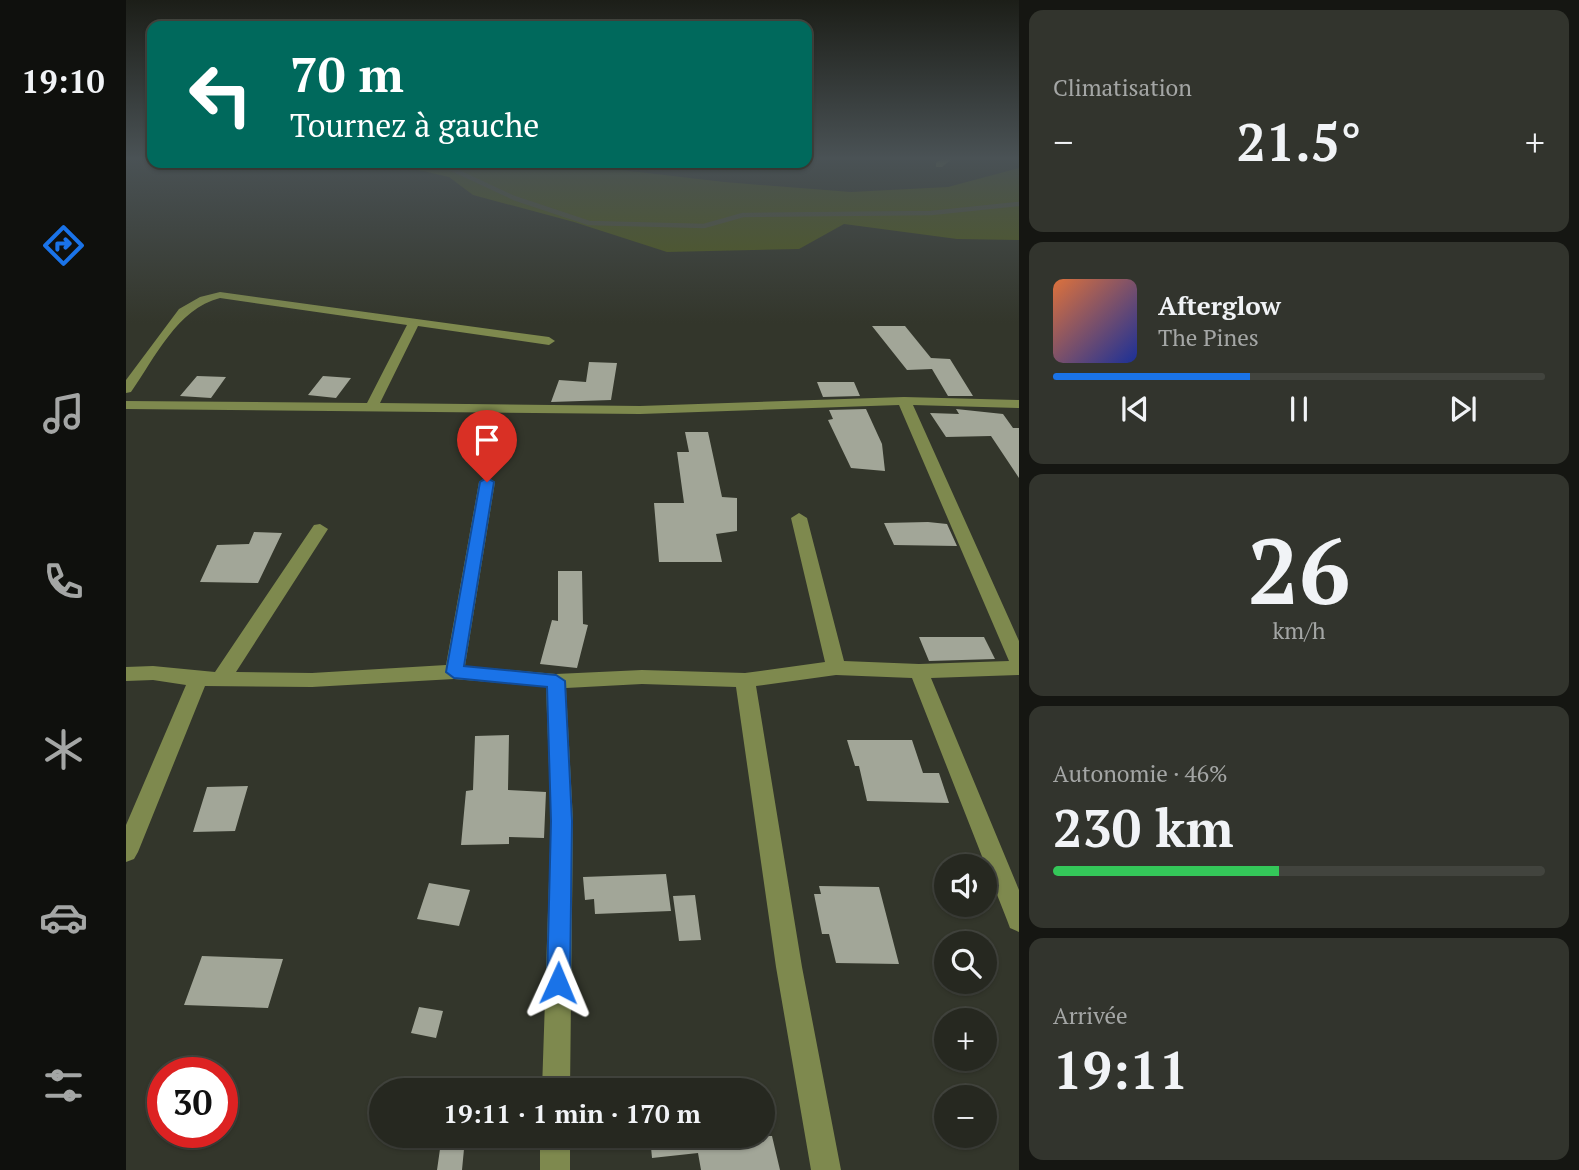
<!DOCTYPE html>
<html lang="fr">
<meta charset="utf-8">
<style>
:root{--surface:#262820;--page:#32342d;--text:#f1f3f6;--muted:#a4a6a5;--line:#42443e;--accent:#1a73e8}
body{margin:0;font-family:"PT Serif",serif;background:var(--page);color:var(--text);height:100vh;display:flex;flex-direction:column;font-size:26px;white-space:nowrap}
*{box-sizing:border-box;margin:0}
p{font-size:23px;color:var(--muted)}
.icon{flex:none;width:38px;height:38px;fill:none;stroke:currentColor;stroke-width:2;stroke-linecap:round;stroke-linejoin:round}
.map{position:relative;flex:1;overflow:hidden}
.drawer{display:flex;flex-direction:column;gap:10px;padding:10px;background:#151612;width:560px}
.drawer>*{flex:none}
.banner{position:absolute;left:21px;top:21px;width:665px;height:147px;border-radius:14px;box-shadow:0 2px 5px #0004,0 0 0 2px var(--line);background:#00695c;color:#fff;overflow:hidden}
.buttons{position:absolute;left:808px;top:854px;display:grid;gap:14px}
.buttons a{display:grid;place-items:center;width:63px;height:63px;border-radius:50%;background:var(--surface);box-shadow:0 2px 5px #0004,0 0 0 2px var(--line);font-size:35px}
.speed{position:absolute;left:21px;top:1057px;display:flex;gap:14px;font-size:35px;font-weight:700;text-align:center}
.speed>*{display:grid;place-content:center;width:91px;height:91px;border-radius:50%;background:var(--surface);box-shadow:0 2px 5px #0004,0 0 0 2px var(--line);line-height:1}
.speed .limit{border:10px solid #d22;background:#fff;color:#111}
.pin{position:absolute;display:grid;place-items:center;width:60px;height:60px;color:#fff;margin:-72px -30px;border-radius:50% 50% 50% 0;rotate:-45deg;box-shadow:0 0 7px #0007}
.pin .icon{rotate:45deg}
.me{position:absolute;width:77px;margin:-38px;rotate:1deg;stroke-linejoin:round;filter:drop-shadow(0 0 5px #0008)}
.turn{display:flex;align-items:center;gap:24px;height:147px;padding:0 28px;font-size:32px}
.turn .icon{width:91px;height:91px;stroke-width:2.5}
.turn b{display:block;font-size:49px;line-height:60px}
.big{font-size:52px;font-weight:800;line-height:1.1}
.drawer .widget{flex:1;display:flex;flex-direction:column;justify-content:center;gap:10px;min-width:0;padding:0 24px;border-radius:14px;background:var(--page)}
.drawer .dial{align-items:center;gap:0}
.dial b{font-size:91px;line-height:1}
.song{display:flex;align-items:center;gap:21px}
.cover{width:84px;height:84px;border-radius:10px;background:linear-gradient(135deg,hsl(20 70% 55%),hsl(230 70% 35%))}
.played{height:7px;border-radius:4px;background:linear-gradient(90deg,var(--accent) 40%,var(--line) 40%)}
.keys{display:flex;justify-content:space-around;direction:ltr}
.heat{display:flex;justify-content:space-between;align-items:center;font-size:38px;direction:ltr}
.charge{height:10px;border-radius:5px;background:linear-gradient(90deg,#34c759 46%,var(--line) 0)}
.trip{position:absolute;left:243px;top:1078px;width:406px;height:70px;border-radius:35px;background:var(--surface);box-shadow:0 2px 5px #0004,0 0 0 2px var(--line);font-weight:800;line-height:70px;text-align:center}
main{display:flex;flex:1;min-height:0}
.tabs{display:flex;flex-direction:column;width:126px;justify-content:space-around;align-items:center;background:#0f100d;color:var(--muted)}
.tabs .icon{width:49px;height:49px}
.tabs .selected{color:var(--accent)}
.tabs b{font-size:32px;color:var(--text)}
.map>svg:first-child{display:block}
</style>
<main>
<nav class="tabs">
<b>19:10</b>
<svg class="icon selected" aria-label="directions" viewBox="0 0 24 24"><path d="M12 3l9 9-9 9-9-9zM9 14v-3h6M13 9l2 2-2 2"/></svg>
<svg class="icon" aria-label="music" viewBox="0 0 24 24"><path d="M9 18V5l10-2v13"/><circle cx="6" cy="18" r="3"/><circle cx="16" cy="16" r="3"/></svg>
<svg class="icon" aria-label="phone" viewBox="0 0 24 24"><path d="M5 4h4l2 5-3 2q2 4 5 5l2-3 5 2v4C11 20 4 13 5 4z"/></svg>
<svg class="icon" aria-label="climate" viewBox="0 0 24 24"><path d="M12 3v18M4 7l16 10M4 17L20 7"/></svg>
<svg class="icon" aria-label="car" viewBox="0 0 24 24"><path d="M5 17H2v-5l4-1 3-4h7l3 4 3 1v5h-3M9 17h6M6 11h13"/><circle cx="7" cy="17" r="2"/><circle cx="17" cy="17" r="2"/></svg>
<svg class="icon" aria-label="filters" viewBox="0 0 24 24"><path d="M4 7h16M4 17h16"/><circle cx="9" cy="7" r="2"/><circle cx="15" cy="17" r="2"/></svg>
</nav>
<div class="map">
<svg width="893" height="1170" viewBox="0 0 893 1170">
<rect width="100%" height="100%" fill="#33362b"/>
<path fill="#505b19" d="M 262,163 L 436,163 L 598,182 L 725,192 L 822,187 L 893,168 L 893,240 L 831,239 L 718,224 L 673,249 L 541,252 L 448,222 L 347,195 L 323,177 Z"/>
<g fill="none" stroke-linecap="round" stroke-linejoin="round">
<path stroke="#52563f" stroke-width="4.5" d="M 313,163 L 388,198 L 463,223 L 578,226 L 617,215 L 805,213 L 893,204"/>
</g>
<path fill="#a2a698" d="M 746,326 L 779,326 L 805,358 L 824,359 L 847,396 L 822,396 L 806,369 L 781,370 Z
M 463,362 L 491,363 L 485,400 L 425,402 L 433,380 L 460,382 Z
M 71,376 L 100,377 L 85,398 L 54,396 Z
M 197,376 L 225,378 L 210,398 L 182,395 Z
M 691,382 L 728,382 L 734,396 L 697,397 Z
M 740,409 L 756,444 L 759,471 L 725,468 L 702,420 L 707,419 L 703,410 Z
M 830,409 L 877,414 L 887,428 L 893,428 L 893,478 L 865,436 L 820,437 L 804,413 L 833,414 Z
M 559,432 L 582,432 L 596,497 L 611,498 L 611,531 L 590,534 L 596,562 L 533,562 L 528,503 L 558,503 L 551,452 L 563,452 Z
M 802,522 L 821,524 L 831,546 L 768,545 L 758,523 Z
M 128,532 L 156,533 L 132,583 L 74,582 L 91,545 L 123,544 Z
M 432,571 L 456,571 L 457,624 L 462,625 L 451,668 L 414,664 L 426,620 L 432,621 Z
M 793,637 L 858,637 L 869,659 L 803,661 Z
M 383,735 L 382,790 L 420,792 L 418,838 L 383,837 L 383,844 L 335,845 L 340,791 L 347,790 L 349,736 Z
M 721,740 L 786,740 L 797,773 L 813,773 L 823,803 L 741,801 L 733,766 L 729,766 Z
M 122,786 L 109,831 L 67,832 L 81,787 Z
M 540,874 L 545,911 L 469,914 L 468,899 L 459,900 L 457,877 Z
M 303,883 L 344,890 L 333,926 L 291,919 Z
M 693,886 L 753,887 L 773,964 L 710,963 L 703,934 L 696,934 L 688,894 L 695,894 Z
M 569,895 L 575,940 L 553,941 L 547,896 Z
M 76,956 L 157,959 L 142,1008 L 58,1005 Z
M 293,1007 L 317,1011 L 310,1038 L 285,1033 Z
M 524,1136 L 646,1136 L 654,1170 L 575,1170 L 572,1153 L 526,1158 Z
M 314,1149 L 338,1149 L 336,1170 L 311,1170 Z"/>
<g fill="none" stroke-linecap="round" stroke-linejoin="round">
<path fill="#7e894e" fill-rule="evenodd" d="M 816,159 L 826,159 L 816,167 L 810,167 L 810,163 Z
M 94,292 L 423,337 L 429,341 L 423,345 L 292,326 L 254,403 L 514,406 L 778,397 L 893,400 L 893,408 L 787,405 L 893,641 L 893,675 L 805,678 L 893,890 L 893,932 L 884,928 L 881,920 L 786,678 L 710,675 L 630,686 L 676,967 L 715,1170 L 685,1170 L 650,967 L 610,687 L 516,684 L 440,688 L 447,821 L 444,1090 L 416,1090 L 425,821 L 420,687 L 328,679 L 186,687 L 79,686 L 12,852 L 8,859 L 0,862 L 0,825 L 60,685 L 27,680 L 0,681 L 0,667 L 27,666 L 89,672 L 188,525 L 194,524 L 202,529 L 110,672 L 186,673 L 320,665 L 353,482 L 361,477 L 369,482 L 339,666 L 430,674 L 516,670 L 619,673 L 699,662 L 665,518 L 673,513 L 681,518 L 718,661 L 793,664 L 883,661 L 773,405 L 514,414 L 0,409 L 0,401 L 241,403 L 281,325 L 94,298 C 51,309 29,358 5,392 L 0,393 L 0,380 L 53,309 L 74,297 Z
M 414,1136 L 444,1136 L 444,1170 L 414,1170 Z"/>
</g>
<linearGradient id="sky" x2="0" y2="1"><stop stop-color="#1c1e18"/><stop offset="0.49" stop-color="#4a5255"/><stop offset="1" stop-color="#4a5255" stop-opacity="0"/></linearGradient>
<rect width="893" height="323" fill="url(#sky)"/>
<path fill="#1a73e8" stroke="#114b97" stroke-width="2" d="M 361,478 L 368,482 L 338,666 L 430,675 L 439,681 L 446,821 L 444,983 L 441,991 L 432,994 L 424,991 L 421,983 L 425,821 L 421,687 L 328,678 L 320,672 L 354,482 Z"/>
</svg>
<div class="buttons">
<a><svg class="icon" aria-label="sound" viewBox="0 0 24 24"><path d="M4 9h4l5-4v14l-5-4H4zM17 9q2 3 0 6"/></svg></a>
<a><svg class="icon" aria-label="search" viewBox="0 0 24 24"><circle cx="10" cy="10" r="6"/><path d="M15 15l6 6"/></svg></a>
<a>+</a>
<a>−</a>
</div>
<div class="speed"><div class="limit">30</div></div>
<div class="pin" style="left:361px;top:482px;background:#d93025"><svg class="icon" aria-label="arrive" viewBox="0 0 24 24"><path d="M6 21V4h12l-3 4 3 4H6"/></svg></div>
<svg class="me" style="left:432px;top:983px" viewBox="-20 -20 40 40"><path d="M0-17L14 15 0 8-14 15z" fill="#1a73e8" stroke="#fff" stroke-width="4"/></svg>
<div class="trip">19:11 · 1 min · 170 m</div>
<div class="banner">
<div class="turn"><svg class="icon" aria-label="left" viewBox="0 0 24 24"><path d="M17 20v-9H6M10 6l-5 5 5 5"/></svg><div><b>70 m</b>Tournez à gauche</div></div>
</div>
</div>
<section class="drawer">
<div class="widget"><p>Climatisation</p>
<div class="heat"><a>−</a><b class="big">21.5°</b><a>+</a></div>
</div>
<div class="widget">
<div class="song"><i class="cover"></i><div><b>Afterglow</b><p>The Pines</p></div></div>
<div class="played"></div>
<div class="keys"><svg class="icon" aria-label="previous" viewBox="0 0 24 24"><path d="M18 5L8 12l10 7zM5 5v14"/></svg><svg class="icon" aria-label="pause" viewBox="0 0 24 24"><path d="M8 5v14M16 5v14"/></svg><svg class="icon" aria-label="next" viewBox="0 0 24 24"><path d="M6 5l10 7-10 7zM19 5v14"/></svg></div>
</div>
<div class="widget dial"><b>26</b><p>km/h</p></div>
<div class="widget"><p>Autonomie · 46%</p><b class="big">230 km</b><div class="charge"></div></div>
<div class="widget"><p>Arrivée</p><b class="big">19:11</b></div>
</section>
</main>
